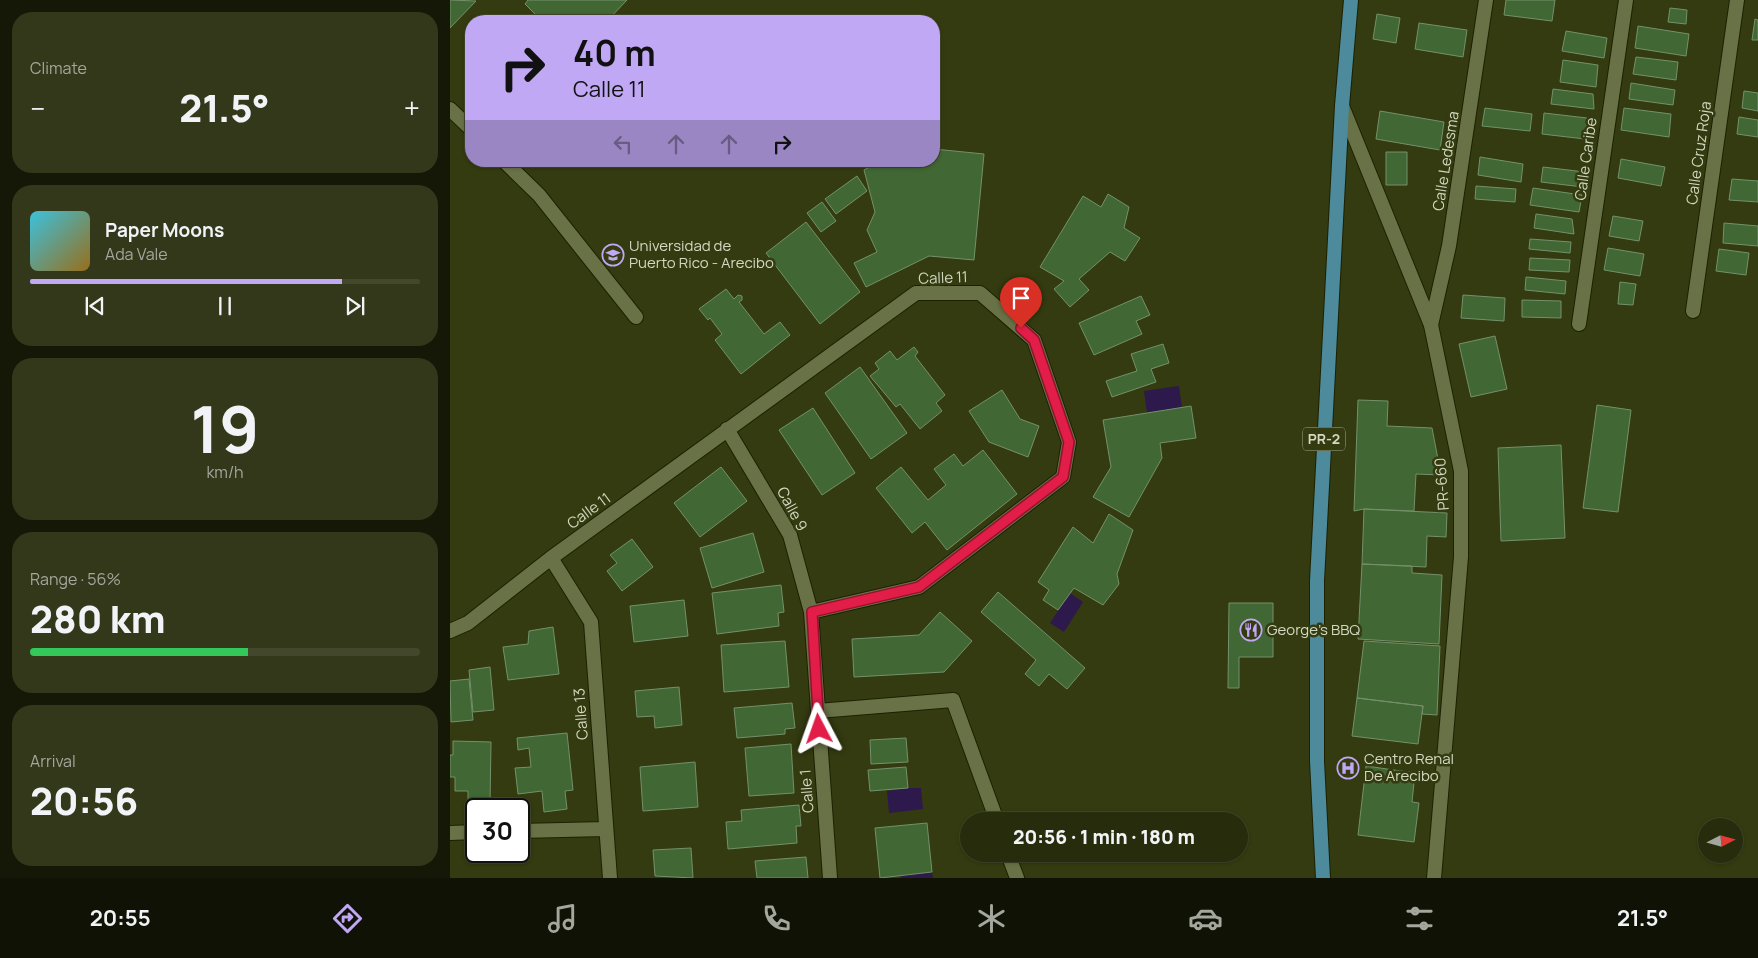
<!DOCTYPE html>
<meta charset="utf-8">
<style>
:root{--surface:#272c0c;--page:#33381a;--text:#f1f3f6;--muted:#a4a79d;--line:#43482d;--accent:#c0a8f4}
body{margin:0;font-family:Manrope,sans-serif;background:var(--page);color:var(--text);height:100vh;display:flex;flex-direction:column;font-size:19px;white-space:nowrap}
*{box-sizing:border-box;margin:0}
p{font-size:16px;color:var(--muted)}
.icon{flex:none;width:28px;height:28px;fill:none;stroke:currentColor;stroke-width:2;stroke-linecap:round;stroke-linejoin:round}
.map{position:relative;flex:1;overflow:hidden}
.details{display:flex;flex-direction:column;gap:12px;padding:12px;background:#151807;width:450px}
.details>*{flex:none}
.hud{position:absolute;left:15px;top:15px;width:475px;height:152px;border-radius:20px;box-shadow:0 1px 4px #0004,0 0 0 1px var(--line);background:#c0a8f4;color:#111;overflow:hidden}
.needle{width:32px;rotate:84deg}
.controls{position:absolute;left:1248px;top:818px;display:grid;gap:10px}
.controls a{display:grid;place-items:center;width:45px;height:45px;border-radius:50%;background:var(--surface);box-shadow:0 1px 4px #0004,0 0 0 1px var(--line);font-size:25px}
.speed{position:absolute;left:15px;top:798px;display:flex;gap:10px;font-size:25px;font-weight:700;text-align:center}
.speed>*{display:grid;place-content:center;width:65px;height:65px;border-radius:50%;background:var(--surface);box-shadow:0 1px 4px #0004,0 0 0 1px var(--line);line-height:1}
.speed .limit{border:2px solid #111;border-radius:8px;background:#fff;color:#111}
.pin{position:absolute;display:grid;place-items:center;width:42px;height:42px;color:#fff;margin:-51px -21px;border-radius:50% 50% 50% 0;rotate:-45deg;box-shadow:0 0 5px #0007}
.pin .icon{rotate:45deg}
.me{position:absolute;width:55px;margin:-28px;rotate:356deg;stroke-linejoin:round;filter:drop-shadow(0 0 4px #0008)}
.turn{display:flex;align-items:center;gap:18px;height:105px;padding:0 25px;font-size:22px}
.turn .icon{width:65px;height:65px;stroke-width:2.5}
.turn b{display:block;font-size:35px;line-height:42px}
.lanes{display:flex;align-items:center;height:48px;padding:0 25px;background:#0003;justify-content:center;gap:25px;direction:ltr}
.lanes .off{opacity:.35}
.big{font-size:38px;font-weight:800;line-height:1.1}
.details .widget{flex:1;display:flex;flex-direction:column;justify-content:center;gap:8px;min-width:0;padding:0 18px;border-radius:20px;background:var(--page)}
.details .dial{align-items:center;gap:0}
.dial b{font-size:65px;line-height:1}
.song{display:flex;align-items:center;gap:15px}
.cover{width:60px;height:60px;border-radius:8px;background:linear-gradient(135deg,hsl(190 70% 55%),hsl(40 70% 35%))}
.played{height:5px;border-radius:2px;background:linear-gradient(90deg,var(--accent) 80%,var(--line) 80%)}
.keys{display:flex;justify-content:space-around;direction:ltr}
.heat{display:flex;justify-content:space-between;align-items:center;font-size:28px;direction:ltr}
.charge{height:8px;border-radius:4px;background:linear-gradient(90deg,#34c759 56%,var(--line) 0)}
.trip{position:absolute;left:510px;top:812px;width:288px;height:50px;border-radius:25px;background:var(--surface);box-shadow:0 1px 4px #0004,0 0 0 1px var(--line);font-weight:800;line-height:50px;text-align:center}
.dock{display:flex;height:80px;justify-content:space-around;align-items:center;background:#101205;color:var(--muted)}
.dock .icon{width:35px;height:35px}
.dock .active{color:var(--accent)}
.dock b{font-size:22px;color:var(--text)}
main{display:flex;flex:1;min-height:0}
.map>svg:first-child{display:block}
</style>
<main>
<section class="details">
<div class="widget"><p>Climate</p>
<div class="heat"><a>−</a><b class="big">21.5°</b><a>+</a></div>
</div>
<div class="widget">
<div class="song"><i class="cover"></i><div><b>Paper Moons</b><p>Ada Vale</p></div></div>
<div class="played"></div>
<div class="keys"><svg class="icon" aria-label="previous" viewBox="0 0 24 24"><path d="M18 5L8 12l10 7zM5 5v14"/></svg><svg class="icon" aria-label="pause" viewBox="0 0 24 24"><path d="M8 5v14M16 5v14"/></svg><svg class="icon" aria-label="next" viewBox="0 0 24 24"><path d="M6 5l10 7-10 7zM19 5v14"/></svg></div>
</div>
<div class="widget dial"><b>19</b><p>km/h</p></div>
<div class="widget"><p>Range · 56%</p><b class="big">280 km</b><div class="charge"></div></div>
<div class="widget"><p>Arrival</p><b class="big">20:56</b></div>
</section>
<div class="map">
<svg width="1308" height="878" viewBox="0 0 1308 878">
<rect width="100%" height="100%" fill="#343b10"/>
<path fill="#2d194c" d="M 729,386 L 732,408 L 697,413 L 694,391 Z
M 620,593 L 633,602 L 614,632 L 600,623 Z
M 458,788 L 471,788 L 473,809 L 439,813 L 437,791 Z
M 482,872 L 483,878 L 451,878 L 450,875 Z"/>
<path fill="#416734" stroke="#74916b" d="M 0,0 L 26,1 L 0,28 Z
M 78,0 L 177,0 L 157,21 L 92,21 L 75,4 Z
M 1056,0 L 1105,0 L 1102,21 L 1054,15 Z
M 1220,8 L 1237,10 L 1236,24 L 1218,22 Z
M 927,14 L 950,18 L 946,43 L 923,39 Z
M 1305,19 L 1308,20 L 1308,40 L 1302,40 Z
M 969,23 L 1017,30 L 1013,57 L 965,49 Z
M 1188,26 L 1239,34 L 1236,56 L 1185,48 Z
M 1116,31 L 1157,38 L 1154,58 L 1112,51 Z
M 1186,57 L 1228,62 L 1226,80 L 1183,74 Z
M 1113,60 L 1148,65 L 1146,87 L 1110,82 Z
M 1181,83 L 1225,90 L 1223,105 L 1179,99 Z
M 1103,89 L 1143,94 L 1144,109 L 1101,104 Z
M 1294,91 L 1308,93 L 1308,111 L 1292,108 Z
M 1035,108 L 1082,114 L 1080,131 L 1032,126 Z
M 1174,108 L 1221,114 L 1219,137 L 1171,130 Z
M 930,111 L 994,122 L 990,150 L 926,139 Z
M 1094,113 L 1137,118 L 1135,139 L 1092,134 Z
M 1289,117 L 1308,120 L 1308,137 L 1287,134 Z
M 484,149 L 534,154 L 524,260 L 479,256 L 416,287 L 404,263 L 427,252 L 417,230 L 425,212 L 414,170 L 431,161 L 484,161 Z
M 936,152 L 957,152 L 957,185 L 936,185 Z
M 1030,157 L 1073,164 L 1071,182 L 1028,175 Z
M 1171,159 L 1215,167 L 1211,186 L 1168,178 Z
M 1093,167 L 1135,172 L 1133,187 L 1091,182 Z
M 407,176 L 417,191 L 386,214 L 375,199 Z
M 1282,179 L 1308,181 L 1308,202 L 1279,200 Z
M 1026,186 L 1066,189 L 1065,202 L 1025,199 Z
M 1083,188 L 1132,195 L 1129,212 L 1080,205 Z
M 658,194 L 679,207 L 674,228 L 690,238 L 675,261 L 660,252 L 629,279 L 639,290 L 620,307 L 604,289 L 614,281 L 590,267 L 633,196 L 651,207 Z
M 372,202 L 386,221 L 371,232 L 357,213 Z
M 1086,214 L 1122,219 L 1124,234 L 1084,228 Z
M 1163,216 L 1193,221 L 1189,241 L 1159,236 Z
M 356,222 L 410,292 L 370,324 L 316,253 Z
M 1274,223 L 1308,226 L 1308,246 L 1273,243 Z
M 1080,239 L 1121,242 L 1120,253 L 1079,249 Z
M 1158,248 L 1194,254 L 1190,276 L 1154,270 Z
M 1269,249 L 1299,253 L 1296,275 L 1266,271 Z
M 1080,258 L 1120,260 L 1119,272 L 1079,270 Z
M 1076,277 L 1116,281 L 1115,294 L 1075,290 Z
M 1170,282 L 1186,284 L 1183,305 L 1168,304 Z
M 276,289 L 284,299 L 288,295 L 292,296 L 292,300 L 289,302 L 314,334 L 330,322 L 340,335 L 291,374 L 265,340 L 272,334 L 260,318 L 258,320 L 249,309 Z
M 1013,295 L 1055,298 L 1054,321 L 1011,318 Z
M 691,296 L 700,315 L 686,321 L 692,334 L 644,355 L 629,323 Z
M 1072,300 L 1111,301 L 1111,318 L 1072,317 Z
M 1045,336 L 1057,389 L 1021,397 L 1009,344 Z
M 713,344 L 719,363 L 701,369 L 706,382 L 662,397 L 656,381 L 687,371 L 681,354 Z
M 464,347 L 468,352 L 465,356 L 495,395 L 486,403 L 492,411 L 470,429 L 450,404 L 446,407 L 420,376 L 429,369 L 425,363 L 440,351 L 447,360 Z
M 410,367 L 457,433 L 421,459 L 375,393 Z
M 552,390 L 570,419 L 589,426 L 578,457 L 539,442 L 519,411 Z
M 908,400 L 938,401 L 937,426 L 982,428 L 991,475 L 966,474 L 964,511 L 914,509 L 904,511 Z
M 1147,405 L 1181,410 L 1168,512 L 1133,508 Z
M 741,406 L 746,438 L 710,443 L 712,458 L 679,517 L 643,497 L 661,467 L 653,420 Z
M 363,408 L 405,473 L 372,495 L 329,430 Z
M 1111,445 L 1115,538 L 1051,541 L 1048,448 Z
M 533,450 L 567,494 L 497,550 L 475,522 L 462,533 L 426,488 L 451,467 L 478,500 L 496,485 L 484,469 L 504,454 L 513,466 Z
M 271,467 L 297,501 L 250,537 L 224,503 Z
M 914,509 L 997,513 L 996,537 L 977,536 L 976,567 L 912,564 Z
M 659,514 L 683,530 L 667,574 L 669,584 L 653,605 L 624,588 L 608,610 L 593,600 L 599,590 L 588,582 L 623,527 L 643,543 Z
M 303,533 L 314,572 L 262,588 L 250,548 Z
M 182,539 L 203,567 L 172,591 L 157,571 L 167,563 L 160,555 Z
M 912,564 L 962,566 L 962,573 L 992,575 L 989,644 L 908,639 Z
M 331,585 L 334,612 L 328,613 L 329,626 L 267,634 L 262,593 Z
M 548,592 L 635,668 L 617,689 L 599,674 L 589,686 L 575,674 L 586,660 L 531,612 Z
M 234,600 L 238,636 L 184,642 L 180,606 Z
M 779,603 L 823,603 L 823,657 L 789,657 L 789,688 L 778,688 Z
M 490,612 L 522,641 L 494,672 L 404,677 L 402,639 L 469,635 Z
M 103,627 L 109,674 L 58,680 L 53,647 L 78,644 L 79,631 Z
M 335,641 L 339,687 L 274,692 L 271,645 Z
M 914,641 L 990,646 L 987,715 L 972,714 L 973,706 L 907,698 Z
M 40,667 L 44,710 L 23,712 L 19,670 Z
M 19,679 L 23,720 L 1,722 L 0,681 Z
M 229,687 L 232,725 L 205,728 L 204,716 L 187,717 L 185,691 Z
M 907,698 L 973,706 L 968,744 L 902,736 Z
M 342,703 L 345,728 L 335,729 L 335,734 L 287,738 L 284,708 Z
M 117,733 L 123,790 L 115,791 L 117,809 L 94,812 L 92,791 L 68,794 L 65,768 L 81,767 L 79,748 L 68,750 L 67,738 Z
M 456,738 L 458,762 L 421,764 L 420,740 Z
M 3,741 L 41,742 L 40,804 L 18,804 L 18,791 L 5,791 L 5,777 L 0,777 L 0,755 L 3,755 Z
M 341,744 L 344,793 L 299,796 L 295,748 Z
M 245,762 L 248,807 L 193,811 L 190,767 Z
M 916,766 L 965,773 L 962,802 L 969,803 L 964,842 L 908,835 Z
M 456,767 L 458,788 L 420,791 L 418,770 Z
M 349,805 L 351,826 L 346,826 L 347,843 L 278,849 L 276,822 L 292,821 L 291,810 Z
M 477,823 L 482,872 L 430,878 L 425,828 Z
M 241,848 L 243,878 L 205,876 L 203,850 Z
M 356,857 L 358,878 L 307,878 L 305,861 Z"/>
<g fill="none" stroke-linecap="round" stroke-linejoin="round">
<g stroke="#1c2102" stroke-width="16">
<path id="minor" d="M 0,109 L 21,129
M 54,161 L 89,195 L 186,317
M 1243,311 L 1287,0
M 1129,324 L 1176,0
M 981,325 L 999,246 L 1036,0
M 277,429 L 340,535 L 361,612 L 380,878
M 101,558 L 141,622 L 160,878
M 0,631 L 18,623 L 101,558 L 466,293 L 530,293 L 584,340 L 619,442 L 613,477 L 469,587 L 361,612
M 368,711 L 503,700 L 547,821
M 69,831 L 156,829
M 0,833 L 26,832
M 558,854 L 567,878"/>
</g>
<g stroke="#1c2102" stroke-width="16">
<path id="tertiary" d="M 892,106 L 981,325 L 1011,471 L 1011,557 L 984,878"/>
</g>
<g stroke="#1c2102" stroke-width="16">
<path id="primary" d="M 873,878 L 867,761 L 867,581 L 892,106 L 901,0"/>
</g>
<use href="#minor" stroke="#697246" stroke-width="14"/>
<use href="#tertiary" stroke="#697246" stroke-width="14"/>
<use href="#primary" stroke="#4d8b9c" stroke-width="14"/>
</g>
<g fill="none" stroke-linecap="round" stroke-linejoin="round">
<g stroke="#92132f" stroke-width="12">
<path id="route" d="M 369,729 L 362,612 L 469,587 L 613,477 L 619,442 L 584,340 L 571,328"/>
</g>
<use href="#route" stroke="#e11d48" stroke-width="9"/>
</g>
<defs>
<g id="university-ring" transform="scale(1.125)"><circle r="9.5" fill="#343b10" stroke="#c0a8f4" stroke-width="1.5"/><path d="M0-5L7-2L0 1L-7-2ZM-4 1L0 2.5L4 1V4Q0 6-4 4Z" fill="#c0a8f4"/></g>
<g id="restaurant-ring" transform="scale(1.125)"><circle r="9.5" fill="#343b10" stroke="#c0a8f4" stroke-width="1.5"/><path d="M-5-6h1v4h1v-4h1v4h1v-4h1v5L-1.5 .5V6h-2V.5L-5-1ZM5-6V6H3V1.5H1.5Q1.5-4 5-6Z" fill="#c0a8f4"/></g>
<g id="hospital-ring" transform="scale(1.125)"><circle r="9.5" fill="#343b10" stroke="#c0a8f4" stroke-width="1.5"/><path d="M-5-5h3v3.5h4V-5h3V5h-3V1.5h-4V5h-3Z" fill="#c0a8f4"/></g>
</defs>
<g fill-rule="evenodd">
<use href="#university-ring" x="163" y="255"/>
<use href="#restaurant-ring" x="801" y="630"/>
<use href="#hospital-ring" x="898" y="768"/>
</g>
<g text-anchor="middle" stroke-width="5" stroke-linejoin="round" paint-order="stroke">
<rect fill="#343b10" stroke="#a3a98c" stroke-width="1" x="853" y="427.5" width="42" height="23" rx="4"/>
<g font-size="14" font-weight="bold" fill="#d2d8c1">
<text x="874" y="444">PR-2</text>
</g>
<g font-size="15" fill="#d2d8c1" stroke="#343b10">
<text transform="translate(1249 153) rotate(-82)" y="5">Calle Cruz Roja</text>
<text transform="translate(1136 159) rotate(-82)" y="5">Calle Caribe</text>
<text transform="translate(996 161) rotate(-81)" y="5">Calle Ledesma</text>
<text transform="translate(493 278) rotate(-2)" y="5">Calle 11</text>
<text transform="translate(992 484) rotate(-94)" y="5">PR-660</text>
<text transform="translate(342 509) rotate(62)" y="5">Calle 9</text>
<text transform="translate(139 511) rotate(-36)" y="5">Calle 11</text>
<text transform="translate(131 714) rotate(-94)" y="5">Calle 13</text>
<text transform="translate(357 791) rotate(-94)" y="5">Calle 1</text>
</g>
<g font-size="15" fill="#d2d8c1" stroke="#343b10" text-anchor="start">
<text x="179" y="251">Universidad de<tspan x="179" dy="17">Puerto Rico - Arecibo</tspan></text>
<text x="817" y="635">George's BBQ</text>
<text x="914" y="764">Centro Renal<tspan x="914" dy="17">De Arecibo</tspan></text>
</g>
</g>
</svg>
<div class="controls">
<a><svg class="needle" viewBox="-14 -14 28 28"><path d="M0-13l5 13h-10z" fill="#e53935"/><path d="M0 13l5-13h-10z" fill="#a4a79d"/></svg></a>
</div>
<div class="speed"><div class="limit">30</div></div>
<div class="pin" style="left:571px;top:328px;background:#d93025"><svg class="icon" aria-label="arrive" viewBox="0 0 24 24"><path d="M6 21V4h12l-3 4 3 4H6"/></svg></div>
<svg class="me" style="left:369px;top:729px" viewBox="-20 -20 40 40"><path d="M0-17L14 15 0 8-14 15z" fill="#e11d48" stroke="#fff" stroke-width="4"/></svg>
<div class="trip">20:56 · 1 min · 180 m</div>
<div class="hud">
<div class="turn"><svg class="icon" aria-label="right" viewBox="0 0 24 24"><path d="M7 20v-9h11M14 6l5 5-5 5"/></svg><div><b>40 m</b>Calle 11</div></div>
<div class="lanes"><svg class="icon off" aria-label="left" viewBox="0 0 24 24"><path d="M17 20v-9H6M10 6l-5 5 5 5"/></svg><svg class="icon off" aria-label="ahead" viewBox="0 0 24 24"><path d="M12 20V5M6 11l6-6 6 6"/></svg><svg class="icon off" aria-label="ahead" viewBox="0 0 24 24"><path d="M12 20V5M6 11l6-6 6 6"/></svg><svg class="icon" aria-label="right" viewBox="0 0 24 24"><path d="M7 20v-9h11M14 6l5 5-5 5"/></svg></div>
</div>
</div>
</main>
<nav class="dock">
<b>20:55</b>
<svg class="icon active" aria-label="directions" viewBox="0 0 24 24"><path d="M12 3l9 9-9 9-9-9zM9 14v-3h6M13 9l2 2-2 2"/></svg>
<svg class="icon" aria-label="music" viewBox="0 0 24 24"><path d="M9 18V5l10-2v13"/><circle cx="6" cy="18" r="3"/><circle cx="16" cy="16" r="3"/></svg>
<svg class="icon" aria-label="phone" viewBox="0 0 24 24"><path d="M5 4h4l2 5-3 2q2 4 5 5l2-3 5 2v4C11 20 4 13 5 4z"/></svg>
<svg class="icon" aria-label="climate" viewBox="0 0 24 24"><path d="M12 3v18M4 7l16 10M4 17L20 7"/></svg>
<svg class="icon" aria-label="car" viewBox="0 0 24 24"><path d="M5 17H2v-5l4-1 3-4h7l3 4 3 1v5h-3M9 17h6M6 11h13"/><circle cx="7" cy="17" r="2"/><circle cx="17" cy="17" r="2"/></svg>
<svg class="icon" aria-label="filters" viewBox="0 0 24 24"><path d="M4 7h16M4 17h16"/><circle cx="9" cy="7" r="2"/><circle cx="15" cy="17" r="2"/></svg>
<b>21.5°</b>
</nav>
